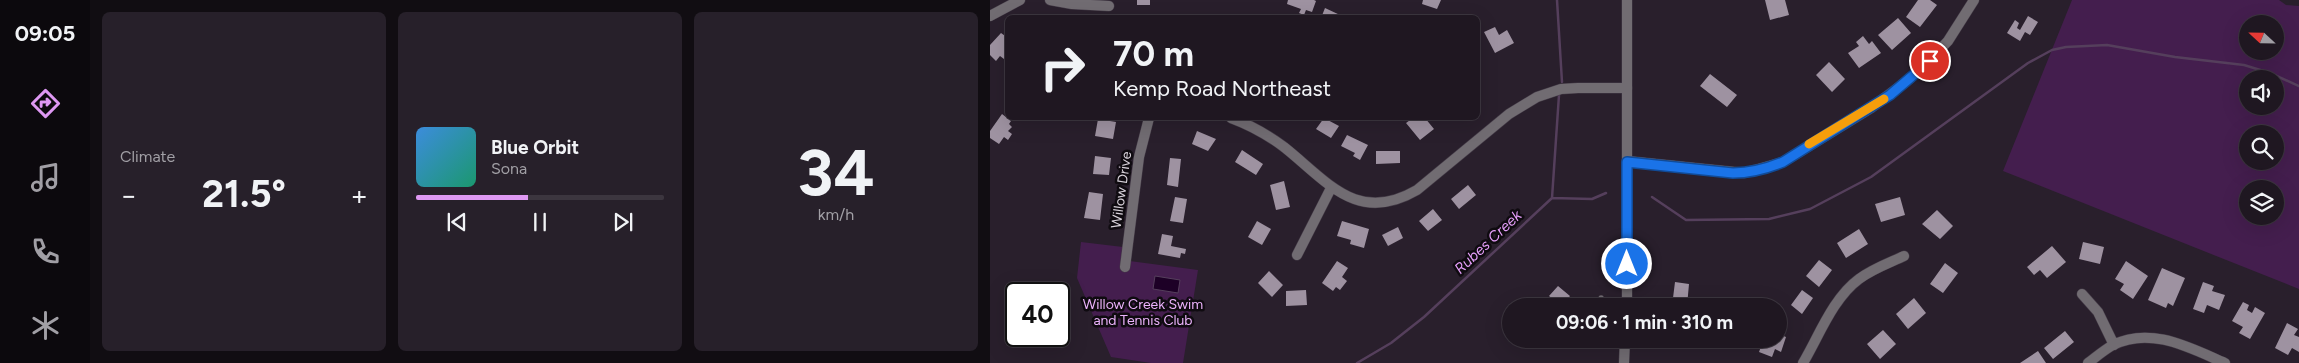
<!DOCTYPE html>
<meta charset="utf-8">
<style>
:root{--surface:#1f1721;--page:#27202a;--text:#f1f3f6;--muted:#a19fa5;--line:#3c363f;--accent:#de98f2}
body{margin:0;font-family:Figtree,sans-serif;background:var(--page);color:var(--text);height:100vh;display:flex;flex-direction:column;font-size:19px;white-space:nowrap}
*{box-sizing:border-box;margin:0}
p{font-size:16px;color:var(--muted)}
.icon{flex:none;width:28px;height:28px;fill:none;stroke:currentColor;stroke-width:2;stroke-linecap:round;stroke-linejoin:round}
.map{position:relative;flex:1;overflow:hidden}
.sheet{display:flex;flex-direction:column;gap:12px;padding:12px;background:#110d12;width:900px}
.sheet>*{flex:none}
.top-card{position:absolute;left:15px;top:15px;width:475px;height:105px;border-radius:8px;box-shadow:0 5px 20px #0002,0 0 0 1px var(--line);background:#1f1721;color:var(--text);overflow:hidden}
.needle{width:32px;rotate:292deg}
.fabs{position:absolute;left:1249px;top:15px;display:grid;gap:10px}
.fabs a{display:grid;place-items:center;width:45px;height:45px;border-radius:50%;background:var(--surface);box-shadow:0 5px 20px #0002,0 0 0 1px var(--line);font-size:25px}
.speed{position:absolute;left:15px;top:282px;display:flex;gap:10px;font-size:25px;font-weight:700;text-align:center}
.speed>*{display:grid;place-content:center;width:65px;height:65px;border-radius:50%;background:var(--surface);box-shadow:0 5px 20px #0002,0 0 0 1px var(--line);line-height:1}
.speed .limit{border:2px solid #111;border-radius:8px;background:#fff;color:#111}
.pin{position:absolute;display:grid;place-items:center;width:42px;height:42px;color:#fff;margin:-21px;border:2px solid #fff;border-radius:50%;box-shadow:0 1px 5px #0007}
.me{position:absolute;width:55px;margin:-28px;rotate:0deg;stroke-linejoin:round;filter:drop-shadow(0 0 4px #0008)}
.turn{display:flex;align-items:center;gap:18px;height:105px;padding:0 25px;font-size:22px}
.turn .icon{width:65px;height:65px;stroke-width:2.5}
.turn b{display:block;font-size:35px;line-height:42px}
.big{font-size:38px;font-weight:700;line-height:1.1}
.sheet .tile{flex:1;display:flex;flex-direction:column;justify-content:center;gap:8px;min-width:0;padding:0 18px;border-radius:8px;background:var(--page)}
.sheet .dial{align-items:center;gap:0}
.dial b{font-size:65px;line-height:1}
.song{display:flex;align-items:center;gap:15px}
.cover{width:60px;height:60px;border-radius:8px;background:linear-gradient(135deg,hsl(210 70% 55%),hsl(160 70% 35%))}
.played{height:5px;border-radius:2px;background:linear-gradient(90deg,var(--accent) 45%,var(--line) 45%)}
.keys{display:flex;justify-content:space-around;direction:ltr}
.heat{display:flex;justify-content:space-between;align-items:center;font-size:28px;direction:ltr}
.sheet .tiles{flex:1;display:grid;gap:12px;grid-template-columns:repeat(3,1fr)}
.trip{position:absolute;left:512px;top:298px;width:285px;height:50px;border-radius:25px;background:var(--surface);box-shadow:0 5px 20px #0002,0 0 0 1px var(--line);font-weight:700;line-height:50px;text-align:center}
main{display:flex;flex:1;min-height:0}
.menu{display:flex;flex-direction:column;width:90px;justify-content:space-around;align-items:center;background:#0c090d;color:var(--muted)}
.menu .icon{width:35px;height:35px}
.menu .current{color:var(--accent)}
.menu b{font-size:22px;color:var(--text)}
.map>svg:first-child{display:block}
</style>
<main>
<nav class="menu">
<b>09:05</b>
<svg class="icon current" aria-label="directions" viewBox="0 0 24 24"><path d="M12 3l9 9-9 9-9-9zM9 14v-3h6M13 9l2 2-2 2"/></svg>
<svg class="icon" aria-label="music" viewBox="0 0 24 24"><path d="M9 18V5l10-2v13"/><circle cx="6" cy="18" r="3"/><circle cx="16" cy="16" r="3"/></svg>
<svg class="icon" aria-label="phone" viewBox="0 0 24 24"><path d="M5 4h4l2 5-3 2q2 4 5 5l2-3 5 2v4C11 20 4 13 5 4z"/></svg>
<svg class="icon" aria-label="climate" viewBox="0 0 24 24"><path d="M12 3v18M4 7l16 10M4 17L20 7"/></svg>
</nav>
<section class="sheet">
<div class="tiles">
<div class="tile"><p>Climate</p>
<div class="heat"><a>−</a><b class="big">21.5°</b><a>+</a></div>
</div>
<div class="tile">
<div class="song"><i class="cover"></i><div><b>Blue Orbit</b><p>Sona</p></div></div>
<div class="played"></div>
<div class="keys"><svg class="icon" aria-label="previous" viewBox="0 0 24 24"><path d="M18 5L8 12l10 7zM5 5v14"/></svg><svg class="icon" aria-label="pause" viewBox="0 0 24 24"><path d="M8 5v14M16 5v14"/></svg><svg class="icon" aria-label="next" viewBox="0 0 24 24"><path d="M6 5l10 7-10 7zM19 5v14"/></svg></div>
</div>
<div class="tile dial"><b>34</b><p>km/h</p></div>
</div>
</section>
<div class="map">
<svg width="1309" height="363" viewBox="0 0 1309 363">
<rect width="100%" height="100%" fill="#291f2c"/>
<path fill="#441e4e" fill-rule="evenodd" d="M 1082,0 L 1289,0 L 1296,5 L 1309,6 L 1309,289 L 1013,171 ZM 1258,24 L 1285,24 L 1285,51 L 1258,51 ZM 1258,79 L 1285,79 L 1285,106 L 1258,106 ZM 1258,134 L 1285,134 L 1285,161 L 1258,161 ZM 1258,189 L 1285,189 L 1285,216 L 1258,216 Z
M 91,242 L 133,247 L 132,260 L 208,270 L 193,363 L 161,363 L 121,357 L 87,278 Z"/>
<path fill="#1d0026" stroke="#553f5c" d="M 165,276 L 190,280 L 188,293 L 163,289 Z"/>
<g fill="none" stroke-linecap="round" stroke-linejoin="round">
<path stroke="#553f5c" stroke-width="2.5" d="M 567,0 L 572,82
M 662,197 L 696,220 L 779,219 L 820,209 L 881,177 L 1038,63 L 1062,50 L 1076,47 L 1117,45 L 1185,57 L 1254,65 L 1280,73 L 1309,86
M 562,198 L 602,199 L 616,193
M 367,363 L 401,343 L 434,317 L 562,198 L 569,95"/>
</g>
<path fill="#9e92a1" d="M 147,0 L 160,0 L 160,5 L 147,5 Z
M 298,0 L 324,0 L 326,1 L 322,12 L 316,10 L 314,15 L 309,13 L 311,9 L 297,4 Z
M 433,0 L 451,0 L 447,9 L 432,4 Z
M 775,0 L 795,0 L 799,15 L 780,20 Z
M 928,0 L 940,0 L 947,5 L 930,27 L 916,17 Z
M 335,8 L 350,15 L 349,18 L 331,18 Z
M 1038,16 L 1048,22 L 1040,35 L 1035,32 L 1030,41 L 1017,33 L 1025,20 L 1029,23 L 1027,28 L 1030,30 Z
M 908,18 L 921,33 L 902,50 L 888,35 Z
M 505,27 L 509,35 L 517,30 L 524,43 L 505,53 L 494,32 Z
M 11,33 L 18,38 L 18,55 L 14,59 L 10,56 L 6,61 L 0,55 L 0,45 Z
M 873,36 L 879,44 L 882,41 L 891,53 L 869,68 L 858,53 L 869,46 L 866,42 Z
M 839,62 L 855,79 L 842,92 L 826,75 Z
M 720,74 L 747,95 L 737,107 L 710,86 Z
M 12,114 L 21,121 L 19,124 L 22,127 L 18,131 L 22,134 L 18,140 L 14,137 L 9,144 L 0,138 L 0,131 Z
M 334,118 L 349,126 L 341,138 L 326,129 Z
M 423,118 L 429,121 L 435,118 L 444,129 L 430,140 L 416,123 Z
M 108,119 L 126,122 L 123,139 L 105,136 Z
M 207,131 L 226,139 L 218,151 L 202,144 Z
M 357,135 L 378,145 L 370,160 L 363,156 L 365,153 L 351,146 Z
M 252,150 L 273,164 L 266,175 L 245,162 Z
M 386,151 L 410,151 L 410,163 L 386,164 Z
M 105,156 L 121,158 L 119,175 L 103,174 Z
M 180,158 L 191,159 L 188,187 L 177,185 Z
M 294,181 L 300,207 L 286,210 L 280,185 Z
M 478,185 L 486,195 L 469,209 L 461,199 Z
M 99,192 L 113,194 L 110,220 L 94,218 Z
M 185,197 L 197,199 L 193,223 L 180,221 Z
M 910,197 L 915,215 L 891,222 L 885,204 Z
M 443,209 L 452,220 L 438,231 L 429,221 Z
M 947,210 L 963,226 L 950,239 L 932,224 Z
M 267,221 L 281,229 L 272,245 L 258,237 Z
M 352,221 L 379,229 L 374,248 L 360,244 L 361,240 L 347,236 Z
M 408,227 L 413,238 L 398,246 L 392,235 Z
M 869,229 L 878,244 L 856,258 L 847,243 Z
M 172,234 L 183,236 L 181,246 L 196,249 L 195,254 L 191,253 L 190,258 L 168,254 Z
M 1093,242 L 1114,247 L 1110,264 L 1089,259 Z
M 1062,246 L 1076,262 L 1057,278 L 1050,270 L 1044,275 L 1037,267 Z
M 829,260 L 842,270 L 829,287 L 816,276 Z
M 347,261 L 358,268 L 352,277 L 357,281 L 350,290 L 346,287 L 343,291 L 332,283 Z
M 1136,261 L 1158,276 L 1143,299 L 1130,290 L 1134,284 L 1125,279 Z
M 955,263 L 968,273 L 953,293 L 940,284 Z
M 1172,268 L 1195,278 L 1183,306 L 1178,303 L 1176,308 L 1158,300 Z
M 279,271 L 293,285 L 282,297 L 268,283 Z
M 685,282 L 699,284 L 697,306 L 682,306 Z
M 1213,282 L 1224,286 L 1222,291 L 1235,295 L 1229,310 L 1217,305 L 1214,313 L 1203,309 Z
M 568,286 L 580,296 L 572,306 L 559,296 Z
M 316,290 L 317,305 L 296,306 L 296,291 Z
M 812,290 L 823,298 L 812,314 L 801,305 Z
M 924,298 L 936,313 L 918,329 L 906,314 Z
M 1253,302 L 1259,305 L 1257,310 L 1262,313 L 1265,307 L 1275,313 L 1260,339 L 1249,333 L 1253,327 L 1242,321 Z
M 1297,323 L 1308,329 L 1304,335 L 1309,337 L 1309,352 L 1302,348 L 1298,355 L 1285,348 Z
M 893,330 L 906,344 L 890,359 L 877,344 Z
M 1075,331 L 1084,342 L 1063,359 L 1054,348 Z
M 789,334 L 796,337 L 791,352 L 785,349 L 782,357 L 769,352 L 773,341 L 767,339 L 789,339 Z
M 1048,351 L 1056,363 L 1030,363 Z"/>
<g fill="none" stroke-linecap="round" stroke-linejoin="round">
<g stroke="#453c48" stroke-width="6">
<path id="service" d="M 610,306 L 611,298"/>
</g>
<g stroke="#453c48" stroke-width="11">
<path id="minor" d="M 60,0 L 82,4 L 119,6
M 0,16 L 30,0
M 241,118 C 260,125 278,135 294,147 C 337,181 367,225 427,190 L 519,114 L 547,97 L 571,89 L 588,88 L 637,88
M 637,161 L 754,173 L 793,162 L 881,108 L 917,81 L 939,61 L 958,41 L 984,0
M 307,255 L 341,188
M 135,267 L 149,157 L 159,118
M 1092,294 L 1108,312 L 1124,345
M 813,363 C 829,336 843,298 869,279 C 882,269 899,263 914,256
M 1098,363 C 1106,357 1114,350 1123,345 C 1161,326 1200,348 1235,363"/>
</g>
<g stroke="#453c48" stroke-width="11">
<path id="tertiary" d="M 637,306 L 637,0
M 634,363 L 635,339"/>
</g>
<use href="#service" stroke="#716c72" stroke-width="5"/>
<use href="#minor" stroke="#716c72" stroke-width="10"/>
<use href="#tertiary" stroke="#716c72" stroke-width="10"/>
</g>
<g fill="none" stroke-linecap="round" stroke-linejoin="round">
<g stroke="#114b97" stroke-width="12">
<path id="route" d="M 637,264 L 637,162 L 743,173 C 761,173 776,169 793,162 L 900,95 L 940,61"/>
</g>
<use href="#route" stroke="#1a73e8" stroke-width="9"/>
<path stroke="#f59e0b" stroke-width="9" d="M 819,144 L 894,99"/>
</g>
<g text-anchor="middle" stroke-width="5" stroke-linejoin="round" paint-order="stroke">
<g font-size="14" fill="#d8d2da" stroke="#0f0b10">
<text transform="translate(131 190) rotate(-82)" y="5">Willow Drive</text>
</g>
<g font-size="14" fill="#ecb3fc" stroke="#0f0b10">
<text x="153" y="309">Willow Creek Swim<tspan x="153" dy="16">and Tennis Club</tspan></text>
</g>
<g font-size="15" font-style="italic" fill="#e69ffa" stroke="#0f0b10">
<text transform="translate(498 242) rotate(-43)" y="5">Rubes Creek</text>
</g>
</g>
</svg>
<div class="fabs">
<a><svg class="needle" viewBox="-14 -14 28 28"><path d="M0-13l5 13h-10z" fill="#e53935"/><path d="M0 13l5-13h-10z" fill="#a19fa5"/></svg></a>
<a><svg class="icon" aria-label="sound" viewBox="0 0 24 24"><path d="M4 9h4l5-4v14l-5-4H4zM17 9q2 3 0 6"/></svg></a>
<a><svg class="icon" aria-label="search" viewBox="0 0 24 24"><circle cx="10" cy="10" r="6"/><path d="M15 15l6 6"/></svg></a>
<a><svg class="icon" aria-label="layers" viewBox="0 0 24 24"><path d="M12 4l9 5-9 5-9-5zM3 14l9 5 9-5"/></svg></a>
</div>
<div class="speed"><div class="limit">40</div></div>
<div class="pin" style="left:940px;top:61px;background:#d93025"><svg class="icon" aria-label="arrive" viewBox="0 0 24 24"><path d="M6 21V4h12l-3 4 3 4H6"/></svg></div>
<svg class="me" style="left:637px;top:264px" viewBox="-20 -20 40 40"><circle r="17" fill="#1a73e8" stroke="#fff" stroke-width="3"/><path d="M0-11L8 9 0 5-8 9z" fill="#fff"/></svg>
<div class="trip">09:06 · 1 min · 310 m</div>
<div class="top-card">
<div class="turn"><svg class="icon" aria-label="right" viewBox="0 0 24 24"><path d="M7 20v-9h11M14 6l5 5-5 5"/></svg><div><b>70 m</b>Kemp Road Northeast</div></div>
</div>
</div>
</main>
